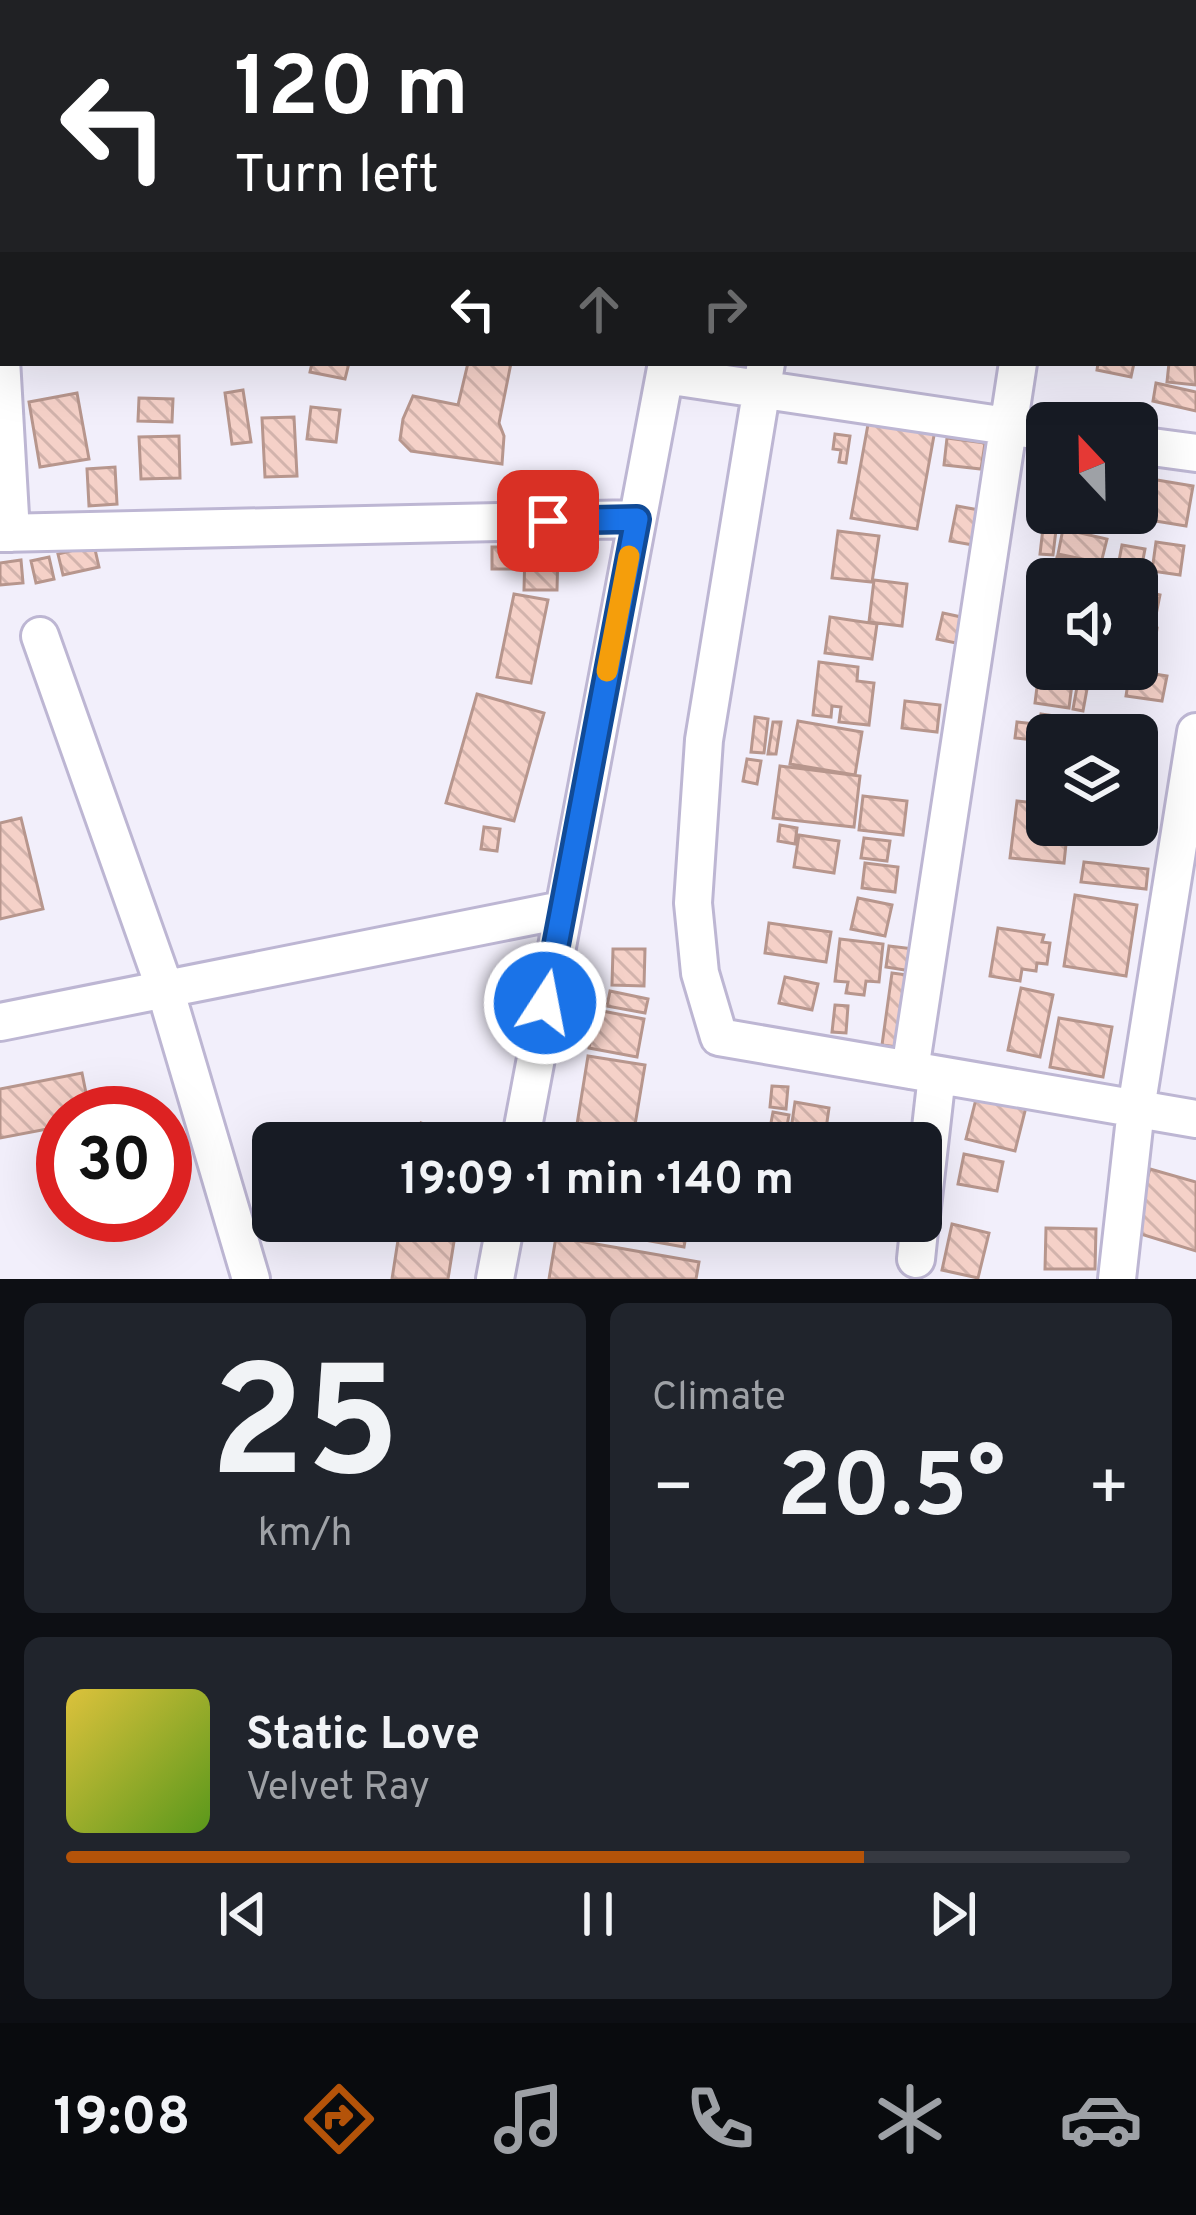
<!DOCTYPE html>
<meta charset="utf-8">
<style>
:root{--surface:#171b24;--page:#20242c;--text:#f1f3f6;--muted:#9ea1a6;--line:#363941;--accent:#b45309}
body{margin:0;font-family:Overpass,sans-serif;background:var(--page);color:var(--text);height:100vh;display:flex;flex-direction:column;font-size:45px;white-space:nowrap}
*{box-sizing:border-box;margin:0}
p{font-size:39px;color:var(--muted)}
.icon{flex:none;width:66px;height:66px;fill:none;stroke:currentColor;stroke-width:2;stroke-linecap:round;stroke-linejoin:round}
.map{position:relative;height:1279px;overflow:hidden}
.drawer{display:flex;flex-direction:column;gap:24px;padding:24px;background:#0d0f14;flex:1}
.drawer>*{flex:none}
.guide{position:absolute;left:0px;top:0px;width:1197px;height:366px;box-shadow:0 12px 48px #0002;background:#202124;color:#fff;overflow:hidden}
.needle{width:78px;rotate:338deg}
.controls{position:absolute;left:1026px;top:402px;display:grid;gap:24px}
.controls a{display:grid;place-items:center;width:132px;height:132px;border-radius:18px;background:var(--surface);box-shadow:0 12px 48px #0002;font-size:60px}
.speed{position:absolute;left:36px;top:1086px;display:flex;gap:24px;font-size:60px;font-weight:700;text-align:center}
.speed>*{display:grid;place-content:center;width:156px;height:156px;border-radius:50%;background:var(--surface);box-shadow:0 12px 48px #0002;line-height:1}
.speed .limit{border:18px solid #d22;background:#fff;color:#111}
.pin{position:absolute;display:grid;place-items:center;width:102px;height:102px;color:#fff;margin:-51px;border-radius:24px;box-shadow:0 6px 18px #0006}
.me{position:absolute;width:132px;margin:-66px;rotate:11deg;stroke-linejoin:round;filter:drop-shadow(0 0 9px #0008)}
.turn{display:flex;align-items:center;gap:42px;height:252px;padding:0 36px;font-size:54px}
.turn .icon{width:156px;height:156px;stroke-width:2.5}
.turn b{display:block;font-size:84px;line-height:102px}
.lanes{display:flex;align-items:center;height:114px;padding:0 36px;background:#0003;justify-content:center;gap:60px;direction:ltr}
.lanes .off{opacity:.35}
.big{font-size:90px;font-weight:700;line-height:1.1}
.drawer .card{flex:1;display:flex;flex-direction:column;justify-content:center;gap:18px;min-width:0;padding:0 42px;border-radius:18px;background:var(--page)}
.drawer .dial{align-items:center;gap:0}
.dial b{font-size:156px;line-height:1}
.song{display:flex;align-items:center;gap:36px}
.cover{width:144px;height:144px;border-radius:18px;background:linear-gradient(135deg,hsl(50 70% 55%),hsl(90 70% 35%))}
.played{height:12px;border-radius:6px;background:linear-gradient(90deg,var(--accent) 75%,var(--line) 75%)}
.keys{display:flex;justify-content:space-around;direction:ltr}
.heat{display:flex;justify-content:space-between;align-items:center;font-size:66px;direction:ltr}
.drawer .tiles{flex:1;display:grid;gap:24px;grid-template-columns:1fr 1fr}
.card:last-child{grid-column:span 2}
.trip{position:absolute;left:252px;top:1122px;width:690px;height:120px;border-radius:18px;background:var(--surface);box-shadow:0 12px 48px #0002;font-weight:700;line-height:120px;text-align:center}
.tabs{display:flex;height:192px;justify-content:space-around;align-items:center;background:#090b0e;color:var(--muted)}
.tabs .icon{width:84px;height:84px}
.tabs .selected{color:var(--accent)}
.tabs b{font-size:54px;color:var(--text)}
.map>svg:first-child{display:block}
</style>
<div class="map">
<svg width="1196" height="1279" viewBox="0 0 1196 1279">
<defs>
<pattern id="building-back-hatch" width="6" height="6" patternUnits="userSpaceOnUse" patternTransform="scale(3)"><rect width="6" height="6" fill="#f5d1c8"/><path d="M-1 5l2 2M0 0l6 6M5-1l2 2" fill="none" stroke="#d2b3ac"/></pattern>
</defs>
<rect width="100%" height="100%" fill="#f2effb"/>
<path fill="url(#building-back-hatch)" stroke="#b7968d" stroke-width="3" d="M 130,0 L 220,0 L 220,3 L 130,3 Z
M 1194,351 L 1196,385 L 1167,382 L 1169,363 L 1194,363 Z
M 312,363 L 349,363 L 345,379 L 310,372 Z
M 468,363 L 511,363 L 499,423 L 504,436 L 502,464 L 411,451 L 400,440 L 403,419 L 413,396 L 458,405 Z
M 1098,363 L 1134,363 L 1131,377 L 1097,370 Z
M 1156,383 L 1196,392 L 1196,411 L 1153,401 Z
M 243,390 L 251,442 L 232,444 L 225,393 Z
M 77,393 L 89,459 L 40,467 L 29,402 Z
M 139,398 L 173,399 L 172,422 L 138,421 Z
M 311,407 L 340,410 L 336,442 L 307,439 Z
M 294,417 L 297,476 L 265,477 L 262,418 Z
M 869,419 L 935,430 L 917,529 L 851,518 Z
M 835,434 L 850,436 L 846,463 L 839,462 L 841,450 L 833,449 Z
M 179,436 L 180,478 L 141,479 L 139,437 Z
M 947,438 L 985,443 L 981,469 L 944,465 Z
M 115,467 L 117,504 L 89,506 L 87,469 Z
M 1145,478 L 1193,486 L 1186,526 L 1131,517 L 1131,513 L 1137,513 Z
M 957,506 L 979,510 L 973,545 L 950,541 Z
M 1043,528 L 1056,530 L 1053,555 L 1040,554 Z
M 1063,529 L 1107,539 L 1101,563 L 1058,554 Z
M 838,531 L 879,536 L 872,582 L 832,578 Z
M 1156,542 L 1184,546 L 1180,575 L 1152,571 Z
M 94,545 L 99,567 L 63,575 L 58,554 Z
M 1122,545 L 1145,549 L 1141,570 L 1118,566 Z
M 492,547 L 515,547 L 515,569 L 492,569 Z
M 525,550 L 558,551 L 557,590 L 524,590 Z
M 49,557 L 54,579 L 36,583 L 31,561 Z
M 1057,557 L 1112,567 L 1109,579 L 1054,574 Z
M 21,560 L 23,583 L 0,585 L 0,563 Z
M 874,580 L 907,584 L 902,626 L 869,622 Z
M 1137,590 L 1160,595 L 1155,620 L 1137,616 Z
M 514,594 L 548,600 L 531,683 L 497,677 Z
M 943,613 L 961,617 L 956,643 L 937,639 Z
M 830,617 L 877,624 L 872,659 L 825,653 Z
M 1137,625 L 1157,628 L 1153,660 L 1137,658 Z
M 819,662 L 858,667 L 857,681 L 874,683 L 869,725 L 839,722 L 841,707 L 832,706 L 831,717 L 813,715 Z
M 1130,670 L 1167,676 L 1162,701 L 1126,696 Z
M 1079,676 L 1089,678 L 1083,711 L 1073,709 Z
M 1038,679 L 1072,684 L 1069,708 L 1035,703 Z
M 477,694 L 544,713 L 514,821 L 446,803 Z
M 905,701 L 940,705 L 937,732 L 902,728 Z
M 1041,714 L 1090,721 L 1088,735 L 1047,735 L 1047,757 L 1035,755 Z
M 755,717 L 768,719 L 764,753 L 751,752 Z
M 798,721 L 862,732 L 855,775 L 790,764 Z
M 773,722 L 781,722 L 776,754 L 768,754 Z
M 1017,722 L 1036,724 L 1034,740 L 1015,738 Z
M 747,759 L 761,761 L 757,784 L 743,781 Z
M 780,766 L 860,776 L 854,827 L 773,818 Z
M 863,796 L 907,801 L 903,835 L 859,830 Z
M 1017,801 L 1047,804 L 1047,825 L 1068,825 L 1064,863 L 1010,858 Z
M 21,818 L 43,909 L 0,919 L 0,823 Z
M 780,825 L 797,828 L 795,844 L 778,841 Z
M 484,827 L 500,829 L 497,851 L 481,849 Z
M 799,835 L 839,841 L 834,873 L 794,867 Z
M 864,838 L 890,841 L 887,861 L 861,858 Z
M 1084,862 L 1148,869 L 1146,889 L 1081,882 Z
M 865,863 L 898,867 L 895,892 L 862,888 Z
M 1075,895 L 1137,905 L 1126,976 L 1064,966 Z
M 858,898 L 892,905 L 885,936 L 851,929 Z
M 769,923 L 831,932 L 826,962 L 765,953 Z
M 998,928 L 1044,935 L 1042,942 L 1050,943 L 1047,964 L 1037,963 L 1036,971 L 1022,969 L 1020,981 L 990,976 Z
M 840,939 L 883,944 L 879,982 L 866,981 L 864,995 L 846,993 L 848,982 L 835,981 Z
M 889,946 L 914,949 L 911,971 L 886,967 Z
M 613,949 L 645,949 L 644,986 L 612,985 Z
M 892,973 L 915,976 L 905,1048 L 882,1045 Z
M 785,977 L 818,984 L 812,1010 L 779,1003 Z
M 1021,988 L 1053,995 L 1040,1057 L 1008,1050 Z
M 610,991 L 648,999 L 645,1013 L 607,1006 Z
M 835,1005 L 848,1006 L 846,1033 L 832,1032 Z
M 597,1010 L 644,1019 L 637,1057 L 589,1048 Z
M 1059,1018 L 1112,1027 L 1103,1077 L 1050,1067 Z
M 588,1056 L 645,1065 L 632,1143 L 574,1143 Z
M 82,1073 L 90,1113 L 63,1113 L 63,1126 L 0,1138 L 0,1089 Z
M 772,1086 L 788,1087 L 786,1109 L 770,1107 Z
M 977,1095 L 1026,1107 L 1015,1151 L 966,1139 Z
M 795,1102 L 829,1108 L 824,1143 L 789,1143 Z
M 773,1112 L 789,1115 L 784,1142 L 768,1139 Z
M 421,1123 L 454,1136 L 452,1143 L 413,1143 Z
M 840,1131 L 884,1132 L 884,1143 L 840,1143 Z
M 964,1154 L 1003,1162 L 997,1191 L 958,1184 Z
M 1150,1169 L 1196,1182 L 1196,1251 L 1131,1231 Z
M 401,1221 L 456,1229 L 448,1279 L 392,1279 Z
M 595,1221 L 673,1221 L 688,1224 L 684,1247 L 594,1231 Z
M 952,1224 L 989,1233 L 978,1278 L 942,1270 Z
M 1046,1228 L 1096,1229 L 1095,1269 L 1045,1269 Z
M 556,1237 L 699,1262 L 696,1279 L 549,1279 Z"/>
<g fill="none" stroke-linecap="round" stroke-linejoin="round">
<g stroke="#bdb6d3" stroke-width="42">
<path id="minor" d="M 737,3 L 738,0
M 825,3 L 826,0
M 1074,3 L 1074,0
M 0,342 L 11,533
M 766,363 L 704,740 L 693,903 L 700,973 L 719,1037 L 1196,1119
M 665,375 L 1047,432
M 1137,445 L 1196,453
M 0,533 L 637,519
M 40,636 L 165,989 L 251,1279
M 0,1022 L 562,910
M 910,1070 L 1018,363
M 520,1143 L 667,363
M 921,1216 L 937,1075
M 916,1259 L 920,1221
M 495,1279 L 506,1221
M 1117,1279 L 1136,1109 L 1196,732"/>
</g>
<use href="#minor" stroke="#fff" stroke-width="36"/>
</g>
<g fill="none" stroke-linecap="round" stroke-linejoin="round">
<g stroke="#114b97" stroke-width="30">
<path id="route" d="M 545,1003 L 637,519 L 548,521"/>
</g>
<use href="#route" stroke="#1a73e8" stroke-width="21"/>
<path stroke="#f59e0b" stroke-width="21" d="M 607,671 L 629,556"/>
</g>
</svg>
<div class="controls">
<a><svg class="needle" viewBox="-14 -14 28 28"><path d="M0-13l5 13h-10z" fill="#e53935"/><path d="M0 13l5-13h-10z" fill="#9ea1a6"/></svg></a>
<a><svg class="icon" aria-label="sound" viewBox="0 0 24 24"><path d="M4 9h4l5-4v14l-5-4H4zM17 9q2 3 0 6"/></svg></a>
<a><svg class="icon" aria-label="layers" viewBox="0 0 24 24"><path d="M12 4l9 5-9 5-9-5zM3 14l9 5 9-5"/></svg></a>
</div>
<div class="speed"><div class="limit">30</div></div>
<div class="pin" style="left:548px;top:521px;background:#d93025"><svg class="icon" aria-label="arrive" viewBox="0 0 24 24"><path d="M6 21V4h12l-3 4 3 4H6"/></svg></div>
<svg class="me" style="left:545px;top:1003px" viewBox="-20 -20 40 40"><circle r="17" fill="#1a73e8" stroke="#fff" stroke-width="3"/><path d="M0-11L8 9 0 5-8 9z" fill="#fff"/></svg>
<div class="trip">19:09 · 1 min · 140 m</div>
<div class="guide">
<div class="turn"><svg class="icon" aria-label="left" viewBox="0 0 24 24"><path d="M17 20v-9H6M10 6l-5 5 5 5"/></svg><div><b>120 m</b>Turn left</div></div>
<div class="lanes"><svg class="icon" aria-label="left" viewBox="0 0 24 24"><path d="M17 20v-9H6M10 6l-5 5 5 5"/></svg><svg class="icon off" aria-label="ahead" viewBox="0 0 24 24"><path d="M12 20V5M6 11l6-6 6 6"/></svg><svg class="icon off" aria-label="right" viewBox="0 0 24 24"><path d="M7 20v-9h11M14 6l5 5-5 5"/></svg></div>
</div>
</div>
<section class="drawer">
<div class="tiles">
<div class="card dial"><b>25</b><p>km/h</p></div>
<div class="card"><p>Climate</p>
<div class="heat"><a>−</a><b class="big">20.5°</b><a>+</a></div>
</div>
<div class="card">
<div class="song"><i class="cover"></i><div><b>Static Love</b><p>Velvet Ray</p></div></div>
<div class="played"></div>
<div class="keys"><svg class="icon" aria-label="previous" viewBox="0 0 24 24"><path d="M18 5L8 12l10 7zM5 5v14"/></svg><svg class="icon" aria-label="pause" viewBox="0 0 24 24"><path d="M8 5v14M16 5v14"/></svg><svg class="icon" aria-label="next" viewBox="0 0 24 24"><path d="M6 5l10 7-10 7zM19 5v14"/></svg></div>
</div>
</div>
</section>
<nav class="tabs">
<b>19:08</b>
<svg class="icon selected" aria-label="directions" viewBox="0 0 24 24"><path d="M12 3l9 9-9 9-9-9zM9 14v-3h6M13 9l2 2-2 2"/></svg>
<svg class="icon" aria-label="music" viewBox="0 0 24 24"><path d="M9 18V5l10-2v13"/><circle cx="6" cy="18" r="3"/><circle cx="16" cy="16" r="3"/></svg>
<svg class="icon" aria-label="phone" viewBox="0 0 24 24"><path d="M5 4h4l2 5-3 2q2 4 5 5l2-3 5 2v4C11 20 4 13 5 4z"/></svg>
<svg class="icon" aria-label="climate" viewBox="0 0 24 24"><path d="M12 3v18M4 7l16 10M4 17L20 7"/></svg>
<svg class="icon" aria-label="car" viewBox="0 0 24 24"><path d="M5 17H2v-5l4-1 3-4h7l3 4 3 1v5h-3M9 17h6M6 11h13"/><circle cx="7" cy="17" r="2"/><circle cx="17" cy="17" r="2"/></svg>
</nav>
